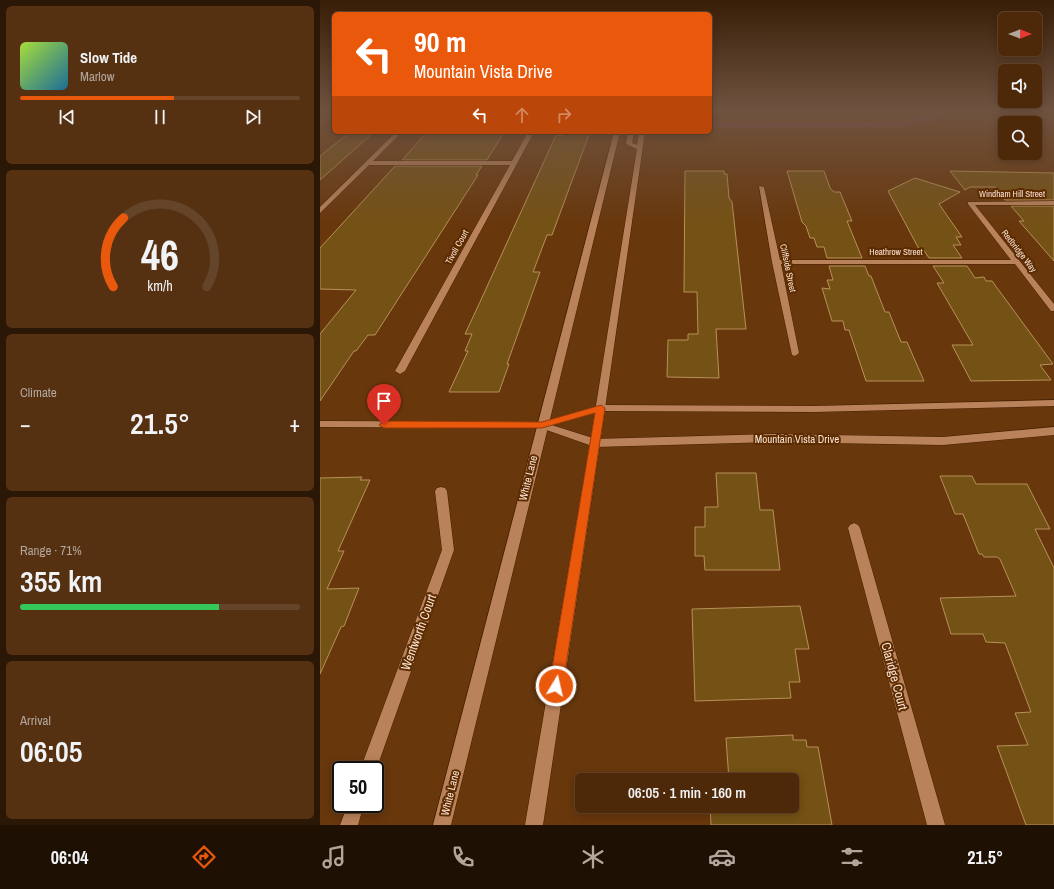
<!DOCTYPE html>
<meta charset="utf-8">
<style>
:root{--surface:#4e2909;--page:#553112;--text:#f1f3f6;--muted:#b3a69c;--line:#65452a;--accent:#ea580c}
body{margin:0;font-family:"Archivo Narrow",sans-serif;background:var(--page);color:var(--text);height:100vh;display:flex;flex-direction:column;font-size:15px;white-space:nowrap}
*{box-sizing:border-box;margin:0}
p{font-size:13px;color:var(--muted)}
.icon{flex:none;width:22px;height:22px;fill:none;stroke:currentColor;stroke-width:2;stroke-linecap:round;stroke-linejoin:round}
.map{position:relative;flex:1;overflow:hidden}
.side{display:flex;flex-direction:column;gap:6px;padding:6px;background:#2b1705;width:320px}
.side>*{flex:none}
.top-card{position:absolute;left:12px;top:12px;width:380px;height:122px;border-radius:6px;box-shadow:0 2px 10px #0003,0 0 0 1px var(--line);background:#ea580c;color:#fff;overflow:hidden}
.needle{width:26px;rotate:90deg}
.fabs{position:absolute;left:678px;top:12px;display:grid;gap:8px}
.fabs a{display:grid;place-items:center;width:44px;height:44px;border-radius:6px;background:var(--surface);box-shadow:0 2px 10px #0003,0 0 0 1px var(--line);font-size:20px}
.speed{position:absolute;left:12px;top:761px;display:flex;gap:8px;font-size:20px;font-weight:700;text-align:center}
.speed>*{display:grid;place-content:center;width:52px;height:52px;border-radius:50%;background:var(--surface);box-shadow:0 2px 10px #0003,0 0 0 1px var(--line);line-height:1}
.speed .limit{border:2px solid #111;border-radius:6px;background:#fff;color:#111}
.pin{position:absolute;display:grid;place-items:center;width:34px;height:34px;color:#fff;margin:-41px -17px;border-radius:50% 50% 50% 0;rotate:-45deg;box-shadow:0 0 4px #0007}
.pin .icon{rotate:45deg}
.me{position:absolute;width:44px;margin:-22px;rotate:9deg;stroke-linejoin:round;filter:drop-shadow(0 0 3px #0008)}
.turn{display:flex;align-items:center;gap:14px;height:84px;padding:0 16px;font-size:18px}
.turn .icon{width:52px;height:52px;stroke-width:2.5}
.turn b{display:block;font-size:28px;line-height:34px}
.lanes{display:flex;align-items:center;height:38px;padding:0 16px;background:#0003;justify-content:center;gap:20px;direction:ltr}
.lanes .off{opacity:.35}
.big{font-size:30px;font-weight:600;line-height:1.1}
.side .card{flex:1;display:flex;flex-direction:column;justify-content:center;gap:6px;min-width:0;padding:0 14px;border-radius:6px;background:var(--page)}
.side .dial{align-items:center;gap:0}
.dial svg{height:104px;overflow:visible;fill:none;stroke:var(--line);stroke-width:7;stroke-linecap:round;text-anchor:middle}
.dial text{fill:var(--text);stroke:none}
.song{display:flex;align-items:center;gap:12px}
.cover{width:48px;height:48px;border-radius:6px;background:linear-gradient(135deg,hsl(80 70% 55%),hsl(200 70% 35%))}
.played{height:4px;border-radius:2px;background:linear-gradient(90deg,var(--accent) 55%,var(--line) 55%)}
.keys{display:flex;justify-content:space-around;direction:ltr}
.heat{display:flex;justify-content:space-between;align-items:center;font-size:22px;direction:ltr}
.charge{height:6px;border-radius:3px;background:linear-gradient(90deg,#34c759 71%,var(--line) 0)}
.trip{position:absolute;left:255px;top:773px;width:224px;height:40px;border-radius:6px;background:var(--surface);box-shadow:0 2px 10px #0003,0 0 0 1px var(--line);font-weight:600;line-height:40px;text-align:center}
.tabs{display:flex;height:64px;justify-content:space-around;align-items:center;background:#1f1004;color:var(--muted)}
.tabs .icon{width:28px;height:28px}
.tabs .current{color:var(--accent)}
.tabs b{font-size:18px;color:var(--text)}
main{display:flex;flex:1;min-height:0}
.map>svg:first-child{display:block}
</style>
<main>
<section class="side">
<div class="card">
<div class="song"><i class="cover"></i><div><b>Slow Tide</b><p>Marlow</p></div></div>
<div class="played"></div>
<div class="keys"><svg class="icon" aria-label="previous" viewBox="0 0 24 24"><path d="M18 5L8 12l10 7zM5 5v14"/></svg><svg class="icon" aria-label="pause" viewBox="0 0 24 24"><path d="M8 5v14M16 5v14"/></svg><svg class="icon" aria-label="next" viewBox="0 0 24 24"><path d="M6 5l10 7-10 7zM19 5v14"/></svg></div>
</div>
<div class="card dial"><svg viewBox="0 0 100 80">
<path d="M14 69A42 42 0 1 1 86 69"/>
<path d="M14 69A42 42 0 0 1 22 16" stroke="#ea580c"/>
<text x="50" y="56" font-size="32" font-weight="700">46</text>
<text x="50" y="72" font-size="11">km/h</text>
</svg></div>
<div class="card"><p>Climate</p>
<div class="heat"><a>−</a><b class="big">21.5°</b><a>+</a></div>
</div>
<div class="card"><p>Range · 71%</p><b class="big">355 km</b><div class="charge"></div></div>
<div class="card"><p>Arrival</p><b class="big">06:05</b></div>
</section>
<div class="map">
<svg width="734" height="825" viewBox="0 0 734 825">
<rect width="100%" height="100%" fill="#68370c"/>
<path fill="#7c3453" d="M 609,109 L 623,109 L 625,113 L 622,118 L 613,122 L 578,127 L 413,128 L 390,126 L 390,121 L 418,123 L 579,122 L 596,119 L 609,112 Z"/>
<path fill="#745114" stroke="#b89159" d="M 107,132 L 184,132 L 167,160 L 82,160 Z
M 245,132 L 270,132 L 232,235 L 227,235 L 213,272 L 220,272 L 187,364 L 189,364 L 179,392 L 129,392 L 148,351 L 145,351 L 152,334 L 145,334 L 160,302 L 236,135 L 244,135 Z
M 29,133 L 53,133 L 0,180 L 0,156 Z
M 75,166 L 162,166 L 156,175 L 158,175 L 55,335 L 48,335 L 36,351 L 34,351 L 0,401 L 0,334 L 36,290 L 0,289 L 0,248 Z
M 365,171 L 404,171 L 404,174 L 407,174 L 409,198 L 412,202 L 426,329 L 396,329 L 399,378 L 347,377 L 348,340 L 368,340 L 368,334 L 378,334 L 377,292 L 364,292 Z
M 467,171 L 504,171 L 510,188 L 514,192 L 520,192 L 532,221 L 527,221 L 542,258 L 507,258 L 504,247 L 497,247 L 494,238 L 490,238 L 486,226 L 482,222 Z
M 630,171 L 734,173 L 734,200 L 685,200 L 675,187 L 650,187 L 645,190 Z
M 595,178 L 640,192 L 619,204 L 642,237 L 636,237 L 641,245 L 633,245 L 642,258 L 609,258 L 603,249 L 599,249 L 568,191 Z
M 691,206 L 734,206 L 734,261 L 699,221 L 704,221 Z
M 509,266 L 545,266 L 549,276 L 551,276 L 565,312 L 569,312 L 581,342 L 587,342 L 604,381 L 546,381 L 529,330 L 525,330 L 523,321 L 512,321 L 502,288 L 510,289 L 507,280 L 513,280 Z
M 613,266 L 647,266 L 655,278 L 664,277 L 666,281 L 672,281 L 733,364 L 720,365 L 731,380 L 651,381 L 632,345 L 653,345 L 617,283 L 624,283 Z
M 396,473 L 436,473 L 440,510 L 453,510 L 460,570 L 385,570 L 384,556 L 375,556 L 375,527 L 385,527 L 385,507 L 398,507 Z
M 620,476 L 652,476 L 656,484 L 707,484 L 730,529 L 715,529 L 734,568 L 734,825 L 706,825 L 677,746 L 708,745 L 695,713 L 711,712 L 685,643 L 666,642 L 663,634 L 631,634 L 620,598 L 696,596 L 680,559 L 677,557 L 664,557 L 662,554 L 659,554 L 643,514 L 635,514 Z
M 42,477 L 40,480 L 50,480 L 18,551 L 24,551 L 7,589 L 39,588 L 24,626 L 21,627 L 0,674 L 0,478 Z
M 480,606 L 489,649 L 475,649 L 480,682 L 469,682 L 471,698 L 375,701 L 372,609 Z
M 473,735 L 473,740 L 486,740 L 487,747 L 498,747 L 512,825 L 391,825 L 390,806 L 472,806 L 472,780 L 409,780 L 406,738 Z"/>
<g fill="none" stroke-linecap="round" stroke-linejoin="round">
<g stroke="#452001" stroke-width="1">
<path id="minor" d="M 76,132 L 82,132 L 53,161 L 192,161 L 208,132 L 214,132 L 85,371 L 80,374 L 75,371 L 190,165 L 49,165 L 0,213 L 0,207 Z
M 439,186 L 444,187 L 460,260 L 691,260 L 648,204 L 648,202 L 734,201 L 734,205 L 655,205 L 734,304 L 734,311 L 731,311 L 695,264 L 461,264 L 479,353 L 475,356 L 472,355 L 452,262 Z
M 222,422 L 279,440 L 280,443 L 279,446 L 275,447 L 218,427 L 217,425 L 218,423 Z
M 121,487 L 125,488 L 127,491 L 134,550 L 55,773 L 55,770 L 40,770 L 122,550 L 115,491 L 117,488 Z
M 534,523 L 538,525 L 540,528 L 625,825 L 607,825 L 528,528 L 530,525 Z
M 28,804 L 44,804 L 38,825 L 20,825 Z"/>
</g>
<g stroke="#452001" stroke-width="1">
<path id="tertiary" d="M 734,400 L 734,406 L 494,412 L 281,411 L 222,428 L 0,427 L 0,421 L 222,422 L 281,405 L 494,406 Z
M 734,427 L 734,435 L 623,445 L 453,442 L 275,447 L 271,446 L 270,443 L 271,440 L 275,439 L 453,434 L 623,437 Z"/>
</g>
<g stroke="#452001" stroke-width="1">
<path id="secondary" d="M 294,132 L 300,132 L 131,825 L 113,825 Z
M 308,132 L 314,132 L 312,143 L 317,145 L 319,132 L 325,132 L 280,443 L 223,825 L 205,825 L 270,443 L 317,149 L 306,144 Z"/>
</g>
<use href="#minor" fill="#ba825b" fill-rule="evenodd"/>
<use href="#tertiary" fill="#ba825b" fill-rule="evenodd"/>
<use href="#secondary" fill="#ba825b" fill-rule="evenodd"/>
</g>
<linearGradient id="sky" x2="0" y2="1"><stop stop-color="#391e07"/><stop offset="0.49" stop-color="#6f5340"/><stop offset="1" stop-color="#6f5340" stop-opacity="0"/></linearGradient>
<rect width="734" height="224" fill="url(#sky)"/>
<path fill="#ea580c" stroke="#983908" d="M 281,405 L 285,408 L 243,686 L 241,691 L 236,692 L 231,691 L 229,686 L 275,413 L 222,428 L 64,428 L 59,425 L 64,421 L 222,422 Z"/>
<g text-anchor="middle" stroke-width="4" stroke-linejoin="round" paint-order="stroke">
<g font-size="9" fill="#fbe2d2" stroke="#5c2c00">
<text x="692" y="197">Windham Hill Street</text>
<text transform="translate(137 247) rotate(-61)" y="3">Tivoli Court</text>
<text transform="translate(699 251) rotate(52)" y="3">Redbridge Way</text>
<text x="576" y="255">Heathrow Street</text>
<text transform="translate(468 268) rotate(78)" y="3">Cliffside Street</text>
</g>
<g font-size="11" fill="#fbe2d2" stroke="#5c2c00">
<text x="477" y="443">Mountain Vista Drive</text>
<text transform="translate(208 478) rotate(-76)" y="4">White Lane</text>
<text transform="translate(130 793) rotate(-76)" y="4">White Lane</text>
</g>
<g font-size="13" fill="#fbe2d2" stroke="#5c2c00">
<text transform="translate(98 632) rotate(-70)" y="5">Wentworth Court</text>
<text transform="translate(575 676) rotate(75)" y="5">Claridge Court</text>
</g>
</g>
</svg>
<div class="fabs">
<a><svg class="needle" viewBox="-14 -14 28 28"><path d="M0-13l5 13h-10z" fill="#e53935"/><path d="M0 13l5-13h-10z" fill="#b3a69c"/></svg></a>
<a><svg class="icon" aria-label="sound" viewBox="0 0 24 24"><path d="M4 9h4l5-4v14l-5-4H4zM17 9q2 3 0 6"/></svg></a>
<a><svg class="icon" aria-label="search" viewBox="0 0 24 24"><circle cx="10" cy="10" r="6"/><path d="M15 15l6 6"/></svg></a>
</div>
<div class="speed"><div class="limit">50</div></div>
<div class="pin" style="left:64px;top:425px;background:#d93025"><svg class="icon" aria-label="arrive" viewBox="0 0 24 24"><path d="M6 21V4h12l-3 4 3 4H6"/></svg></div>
<svg class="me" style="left:236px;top:686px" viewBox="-20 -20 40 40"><circle r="17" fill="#ea580c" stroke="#fff" stroke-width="3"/><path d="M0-11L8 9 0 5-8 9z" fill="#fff"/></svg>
<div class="trip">06:05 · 1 min · 160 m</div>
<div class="top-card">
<div class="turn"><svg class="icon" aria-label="left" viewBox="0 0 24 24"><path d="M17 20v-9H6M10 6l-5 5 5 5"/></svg><div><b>90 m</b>Mountain Vista Drive</div></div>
<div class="lanes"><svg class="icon" aria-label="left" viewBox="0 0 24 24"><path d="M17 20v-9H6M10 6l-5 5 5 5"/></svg><svg class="icon off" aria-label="ahead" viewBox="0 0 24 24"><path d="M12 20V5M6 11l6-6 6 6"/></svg><svg class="icon off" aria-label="right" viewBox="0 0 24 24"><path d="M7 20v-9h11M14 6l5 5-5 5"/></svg></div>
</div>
</div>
</main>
<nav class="tabs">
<b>06:04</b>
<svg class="icon current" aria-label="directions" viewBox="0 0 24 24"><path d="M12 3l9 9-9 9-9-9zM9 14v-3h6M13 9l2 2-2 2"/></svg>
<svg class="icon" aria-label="music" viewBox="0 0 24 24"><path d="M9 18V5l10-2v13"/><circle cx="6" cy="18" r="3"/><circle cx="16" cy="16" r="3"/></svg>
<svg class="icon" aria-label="phone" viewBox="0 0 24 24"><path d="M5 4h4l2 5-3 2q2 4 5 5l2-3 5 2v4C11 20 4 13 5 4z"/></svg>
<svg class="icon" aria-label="climate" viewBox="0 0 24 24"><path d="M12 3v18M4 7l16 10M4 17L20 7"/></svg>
<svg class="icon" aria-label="car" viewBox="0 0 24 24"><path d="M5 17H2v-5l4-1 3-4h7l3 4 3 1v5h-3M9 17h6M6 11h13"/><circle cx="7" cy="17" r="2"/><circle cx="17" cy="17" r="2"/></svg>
<svg class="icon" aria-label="filters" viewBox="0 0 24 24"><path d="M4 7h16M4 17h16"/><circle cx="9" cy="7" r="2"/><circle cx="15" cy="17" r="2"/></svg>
<b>21.5°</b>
</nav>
